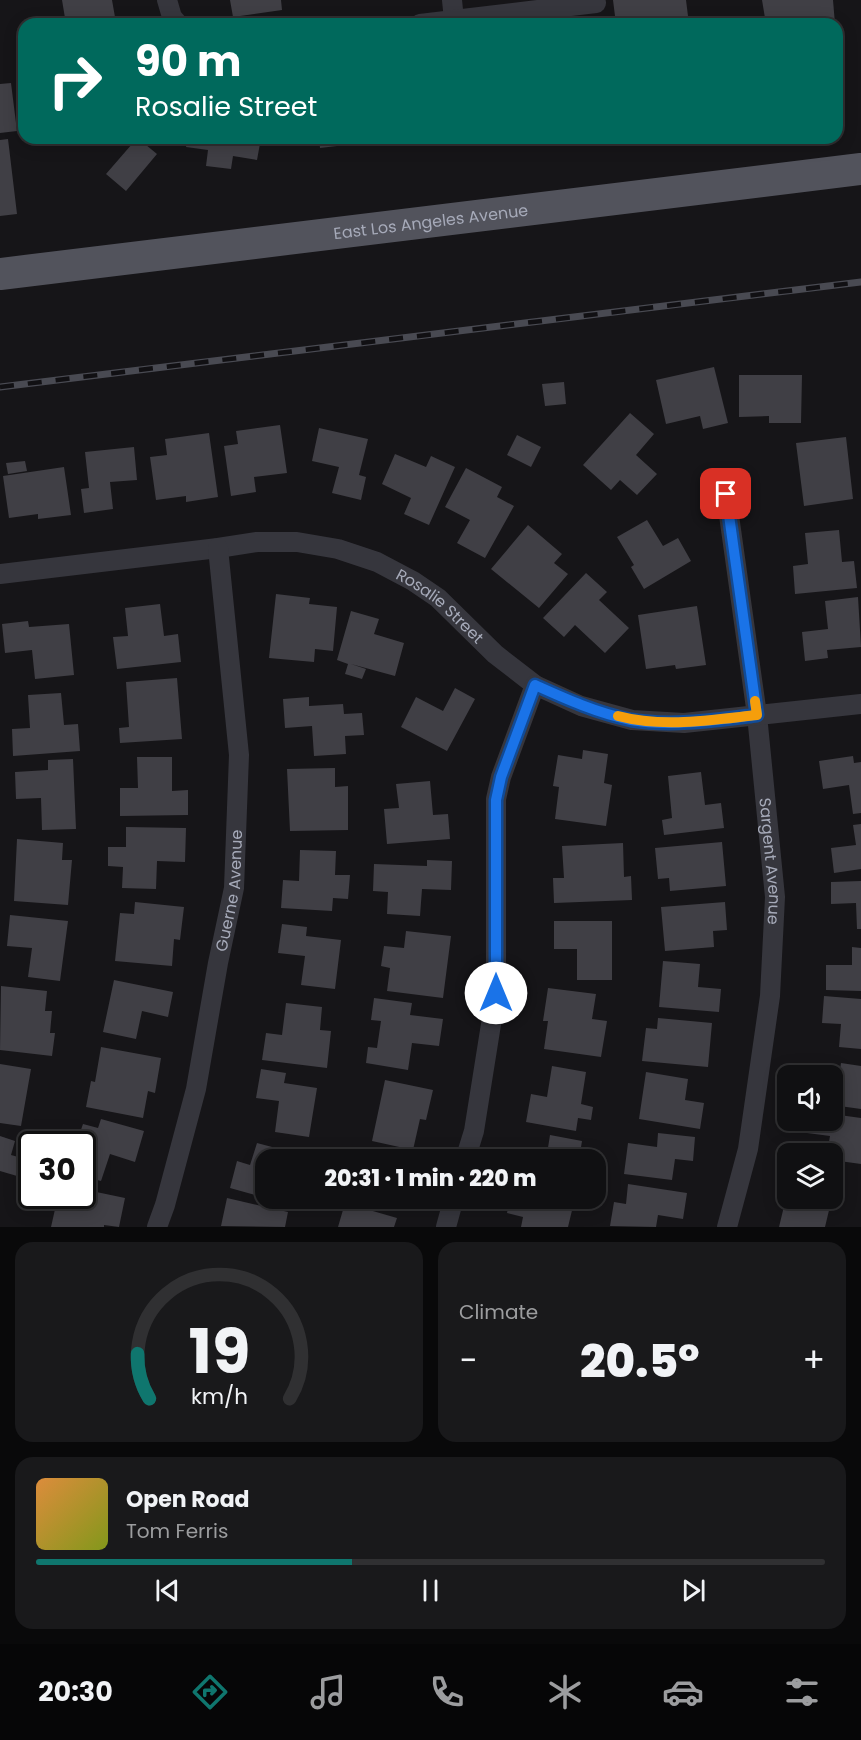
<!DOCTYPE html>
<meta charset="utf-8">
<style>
:root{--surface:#101012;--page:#19191b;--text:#f1f3f6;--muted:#9c9d9f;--line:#303032;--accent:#0f766e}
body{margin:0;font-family:Poppins,sans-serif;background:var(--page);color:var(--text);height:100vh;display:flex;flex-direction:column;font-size:22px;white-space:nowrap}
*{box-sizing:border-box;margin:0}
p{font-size:20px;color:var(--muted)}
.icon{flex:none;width:33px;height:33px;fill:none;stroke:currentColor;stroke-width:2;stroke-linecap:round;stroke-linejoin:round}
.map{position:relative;height:1227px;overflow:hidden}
.details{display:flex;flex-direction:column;gap:15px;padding:15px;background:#09090a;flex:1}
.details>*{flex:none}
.guide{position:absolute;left:18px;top:18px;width:825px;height:126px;border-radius:18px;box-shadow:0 3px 15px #0003,0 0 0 2px var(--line);background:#00695c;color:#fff;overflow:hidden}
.buttons{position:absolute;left:777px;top:1065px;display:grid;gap:12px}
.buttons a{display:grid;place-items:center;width:66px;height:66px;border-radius:12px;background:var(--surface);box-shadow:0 3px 15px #0003,0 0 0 2px var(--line);font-size:30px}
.speed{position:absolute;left:18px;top:1131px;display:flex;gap:12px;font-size:30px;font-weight:700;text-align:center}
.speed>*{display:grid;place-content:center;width:78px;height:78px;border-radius:50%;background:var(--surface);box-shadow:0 3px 15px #0003,0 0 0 2px var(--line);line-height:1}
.speed .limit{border:3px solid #111;border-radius:9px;background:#fff;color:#111}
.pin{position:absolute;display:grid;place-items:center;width:51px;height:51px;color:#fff;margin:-26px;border-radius:12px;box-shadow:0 3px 9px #0006}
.me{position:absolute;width:66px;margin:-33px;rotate:0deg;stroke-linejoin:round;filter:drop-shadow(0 0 4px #0008)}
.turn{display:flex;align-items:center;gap:21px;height:126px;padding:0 18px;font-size:27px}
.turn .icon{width:78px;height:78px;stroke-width:2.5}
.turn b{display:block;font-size:42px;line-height:51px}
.big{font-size:45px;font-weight:800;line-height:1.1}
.details .widget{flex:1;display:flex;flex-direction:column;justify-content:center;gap:9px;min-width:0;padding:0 21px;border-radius:18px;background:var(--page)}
.details .dial{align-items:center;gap:0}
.dial svg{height:156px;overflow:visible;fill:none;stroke:var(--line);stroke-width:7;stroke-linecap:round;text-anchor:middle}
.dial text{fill:var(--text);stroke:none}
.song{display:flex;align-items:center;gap:18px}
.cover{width:72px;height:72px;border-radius:9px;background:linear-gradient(135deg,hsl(30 70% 55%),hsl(70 70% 35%))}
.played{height:6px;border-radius:3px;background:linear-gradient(90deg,var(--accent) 40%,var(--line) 40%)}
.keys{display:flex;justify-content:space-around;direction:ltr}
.heat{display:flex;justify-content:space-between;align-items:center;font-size:33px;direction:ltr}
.details .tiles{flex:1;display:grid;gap:15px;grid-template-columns:1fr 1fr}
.widget:last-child{grid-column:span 2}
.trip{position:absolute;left:255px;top:1149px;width:351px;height:60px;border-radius:18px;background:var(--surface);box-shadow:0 3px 15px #0003,0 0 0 2px var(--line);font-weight:800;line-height:60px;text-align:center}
.tabs{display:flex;height:96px;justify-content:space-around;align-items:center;background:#060607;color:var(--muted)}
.tabs .icon{width:42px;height:42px}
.tabs .selected{color:var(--accent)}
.tabs b{font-size:27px;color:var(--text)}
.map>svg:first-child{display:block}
</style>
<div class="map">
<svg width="861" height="1227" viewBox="0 0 861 1227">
<rect width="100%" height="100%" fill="#161518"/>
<path fill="#403f45" d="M 62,0 L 112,0 L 115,17 L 104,18 L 104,24 L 66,24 Z
M 230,0 L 281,0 L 282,10 L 233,17 Z
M 613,0 L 686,0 L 689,24 L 616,24 Z
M 762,0 L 833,0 L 835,24 L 766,24 Z
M 11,83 L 17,131 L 0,133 L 0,84 Z
M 126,138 L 142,138 L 140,140 L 157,154 L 126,191 L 106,174 L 132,144 Z
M 188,138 L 261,138 L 257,160 L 233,156 L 231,169 L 206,166 L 208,150 L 186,147 Z
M 319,138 L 336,138 L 337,146 L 320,148 Z
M 8,139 L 17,214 L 0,216 L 0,140 Z
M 714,367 L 728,423 L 703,429 L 700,416 L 666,424 L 656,380 Z
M 739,375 L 802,375 L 801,423 L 769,423 L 769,416 L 739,417 Z
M 564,382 L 566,404 L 545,406 L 542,384 Z
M 630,413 L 654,434 L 636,455 L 657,474 L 637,495 L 620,480 L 611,490 L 583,465 Z
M 280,425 L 287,473 L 254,477 L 256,492 L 231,496 L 224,446 L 238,444 L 236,431 Z
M 319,428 L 368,439 L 359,475 L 366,477 L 361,500 L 332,493 L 339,467 L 312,461 Z
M 209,433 L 218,497 L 186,502 L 186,496 L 156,500 L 150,457 L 167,455 L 165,439 Z
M 517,435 L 541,447 L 531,467 L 507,455 Z
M 846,437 L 853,499 L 804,506 L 796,443 Z
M 134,447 L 137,480 L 110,482 L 113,509 L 84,513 L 81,489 L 89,488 L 85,452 Z
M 395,454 L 426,467 L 431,456 L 455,467 L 429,525 L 404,514 L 411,498 L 382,484 Z
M 25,461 L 27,471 L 8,474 L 6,463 Z
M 64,467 L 71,515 L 38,519 L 38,514 L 9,518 L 3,476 Z
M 466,468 L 502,487 L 497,497 L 514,506 L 485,558 L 457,543 L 470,520 L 445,507 Z
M 647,520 L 663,546 L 678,538 L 691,561 L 644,589 L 631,567 L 634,565 L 617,537 Z
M 528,525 L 562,554 L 554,563 L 568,574 L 539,608 L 491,569 Z
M 839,530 L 842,562 L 854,561 L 857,588 L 795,594 L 793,566 L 808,564 L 805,533 Z
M 586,573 L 607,592 L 599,600 L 629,628 L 605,653 L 575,625 L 564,637 L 543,618 Z
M 276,594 L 310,598 L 309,604 L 337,607 L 333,651 L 315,649 L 314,662 L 269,658 Z
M 858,597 L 861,647 L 827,650 L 828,658 L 805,661 L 802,632 L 828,629 L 825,601 Z
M 160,604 L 164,636 L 178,634 L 181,662 L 117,669 L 113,637 L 128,636 L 125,608 Z
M 697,606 L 706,665 L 676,669 L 675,665 L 646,669 L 638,615 Z
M 351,611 L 379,619 L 374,634 L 404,643 L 395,676 L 351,664 L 366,669 L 362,679 L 345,674 L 348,664 L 337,660 Z
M 28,621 L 29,627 L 69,624 L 74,675 L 35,679 L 32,650 L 5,653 L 2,624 Z
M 177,678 L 182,739 L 120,743 L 119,728 L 129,727 L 126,682 Z
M 455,688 L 475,699 L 447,751 L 401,727 L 416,697 L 443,711 Z
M 61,693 L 64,725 L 78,724 L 80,751 L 13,756 L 12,729 L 30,728 L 28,695 Z
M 309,697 L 309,706 L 343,704 L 344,714 L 362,713 L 364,735 L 345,736 L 346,754 L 314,756 L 312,726 L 285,728 L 283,699 Z
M 583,750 L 608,754 L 604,783 L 612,785 L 606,826 L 555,819 L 559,787 L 553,786 L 558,755 L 582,759 Z
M 853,756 L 854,763 L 861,762 L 861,813 L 853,814 L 849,785 L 823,789 L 819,761 Z
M 137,757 L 172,757 L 172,791 L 188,790 L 188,815 L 120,816 L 120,788 L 138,788 Z
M 73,759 L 76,829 L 42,830 L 41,798 L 16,799 L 15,772 L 48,770 L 48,760 Z
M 335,768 L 335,787 L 348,786 L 348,830 L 290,831 L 287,769 Z
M 701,772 L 705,805 L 721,803 L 724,828 L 664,835 L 662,820 L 672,818 L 668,776 Z
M 430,781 L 433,815 L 448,814 L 450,839 L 387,844 L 384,809 L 399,808 L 396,784 Z
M 861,824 L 861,869 L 834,873 L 831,848 L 856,845 L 853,825 Z
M 126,827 L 186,828 L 185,862 L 157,861 L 156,889 L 122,888 L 123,867 L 108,866 L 108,847 L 126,847 Z
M 17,839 L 63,843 L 62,860 L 72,860 L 68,905 L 14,901 Z
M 722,842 L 726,886 L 670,891 L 669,878 L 658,879 L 655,848 Z
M 623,843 L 624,877 L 631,876 L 632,900 L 554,903 L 553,878 L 564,878 L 562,846 Z
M 300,850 L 336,851 L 335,875 L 350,875 L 348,899 L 333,898 L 332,911 L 281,908 L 283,880 L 299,881 Z
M 427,860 L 452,861 L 451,890 L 422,889 L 420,916 L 387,914 L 388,892 L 373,891 L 374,864 L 427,866 Z
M 861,881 L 861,929 L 857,929 L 856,903 L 831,904 L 831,882 Z
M 135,902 L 184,907 L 180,940 L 174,939 L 172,966 L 115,961 L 120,913 L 134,914 Z
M 725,902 L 727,930 L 713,931 L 714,947 L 665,951 L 661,907 Z
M 10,915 L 68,921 L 60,981 L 28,977 L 32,948 L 7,946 Z
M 554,921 L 612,921 L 612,980 L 577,980 L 577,949 L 554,949 Z
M 282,924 L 307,927 L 306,936 L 341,940 L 335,989 L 301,985 L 305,956 L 278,953 Z
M 406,931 L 451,936 L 443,998 L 387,991 L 390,968 L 381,966 L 384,946 L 404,948 Z
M 852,947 L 861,948 L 861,991 L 826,990 L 826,965 L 852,965 Z
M 663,961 L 700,964 L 698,987 L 721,989 L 719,1012 L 659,1007 Z
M 114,980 L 173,992 L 168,1017 L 142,1011 L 136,1039 L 103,1032 Z
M 1,986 L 47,991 L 45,1011 L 52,1011 L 50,1033 L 55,1033 L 52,1056 L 0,1050 Z
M 548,988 L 596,994 L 592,1019 L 607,1021 L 601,1057 L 544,1049 L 548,1021 L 543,1021 Z
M 824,996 L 861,999 L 861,1049 L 839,1047 L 841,1024 L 822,1023 Z
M 374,998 L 412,1003 L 410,1015 L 443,1019 L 439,1046 L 412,1043 L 408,1070 L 366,1063 L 368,1047 L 377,1048 L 381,1021 L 371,1020 Z
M 286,1003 L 322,1007 L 320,1030 L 331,1031 L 327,1068 L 262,1060 L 266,1033 L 282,1035 Z
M 658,1018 L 712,1023 L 708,1067 L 642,1061 L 646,1028 L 657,1029 Z
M 101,1047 L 161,1058 L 155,1093 L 148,1091 L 143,1118 L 86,1107 L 91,1081 L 95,1082 Z
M 841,1063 L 861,1066 L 861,1109 L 832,1105 L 832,1081 L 838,1082 Z
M 0,1064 L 31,1069 L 21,1126 L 0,1123 Z
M 552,1066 L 586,1072 L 581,1104 L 593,1107 L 591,1120 L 578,1118 L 576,1131 L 526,1122 L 531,1094 L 547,1097 Z
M 261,1069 L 286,1073 L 284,1083 L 317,1088 L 309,1137 L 275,1132 L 279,1101 L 256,1098 Z
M 646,1072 L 688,1079 L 685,1100 L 704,1103 L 700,1129 L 639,1119 Z
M 385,1080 L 433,1090 L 426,1120 L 420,1119 L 413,1150 L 372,1141 Z
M 832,1114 L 861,1118 L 861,1164 L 832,1160 L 832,1154 L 827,1154 L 830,1136 L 807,1133 L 809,1120 L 832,1120 Z
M 101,1119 L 144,1131 L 135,1162 L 110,1154 L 101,1181 L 82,1176 L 82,1144 L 76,1144 L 83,1124 L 98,1128 Z
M 658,1133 L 695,1137 L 693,1161 L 675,1159 L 672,1180 L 624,1174 L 628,1143 L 657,1147 Z
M 550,1135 L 582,1141 L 579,1160 L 518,1160 L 520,1150 L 547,1154 Z
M 0,1136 L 15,1141 L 11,1155 L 22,1158 L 17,1176 L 0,1171 Z
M 257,1143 L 306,1156 L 305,1160 L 266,1160 L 266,1198 L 230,1188 L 237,1161 L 250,1165 Z
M 378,1151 L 411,1159 L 411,1160 L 376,1160 Z
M 628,1184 L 687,1193 L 683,1219 L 658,1215 L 656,1227 L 610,1226 L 614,1202 L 626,1204 Z
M 82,1189 L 125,1198 L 119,1227 L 104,1225 L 104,1227 L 51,1227 L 58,1196 L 82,1196 Z
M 227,1198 L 288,1212 L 285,1227 L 221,1226 Z
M 510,1198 L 575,1198 L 568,1227 L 521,1227 L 523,1217 L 507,1213 Z
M 786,1198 L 818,1198 L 831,1202 L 825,1227 L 779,1227 Z
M 345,1203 L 397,1218 L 394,1227 L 338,1227 Z"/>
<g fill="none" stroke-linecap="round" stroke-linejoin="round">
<g stroke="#36363d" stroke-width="20">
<path d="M 167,0 L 172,17 L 178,24"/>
<path d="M 452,0 L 454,20"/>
<path d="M 420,24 L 596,3"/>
<path id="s1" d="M 726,494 L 757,715 L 775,897 L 770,996 L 748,1149 L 727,1227"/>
<path id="s2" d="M 0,574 L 218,548 L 257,542 L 297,542 L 338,549 L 377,562 L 413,581 L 438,598 L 495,654 L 535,685 L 581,706 L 632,720 L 684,723 L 861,704"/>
<path d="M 465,1160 L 474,1131 L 496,993 L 496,799 L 501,777 L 535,685"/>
<path id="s3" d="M 157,1227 L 165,1205 L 196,1089 L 218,963 L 234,888 L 239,755 L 218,548"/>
<path d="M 446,1227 L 454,1198"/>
</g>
<path stroke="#52535c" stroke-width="32" id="s4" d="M 0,274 L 861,169"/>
<g stroke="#494a52" stroke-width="7">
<path id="rail" d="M 0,387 L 861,282"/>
</g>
<use href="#rail" stroke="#111013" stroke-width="4.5" stroke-dasharray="14" stroke-linecap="butt"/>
</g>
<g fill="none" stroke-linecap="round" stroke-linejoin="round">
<g stroke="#114b97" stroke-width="15">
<path id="route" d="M 496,993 L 496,800 L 501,777 L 535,685 C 566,699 597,713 631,720 C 671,727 717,720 757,715 L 726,494"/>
</g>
<use href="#route" stroke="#1a73e8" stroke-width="10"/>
<path stroke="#f59e0b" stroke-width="10" d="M 618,716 C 663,728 711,720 757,715 L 755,701"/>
</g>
<g text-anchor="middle" stroke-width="4.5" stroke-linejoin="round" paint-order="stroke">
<g font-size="16" fill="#a6aab9" stroke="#111013">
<text dy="6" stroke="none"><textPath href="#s4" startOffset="434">East Los Angeles Avenue</textPath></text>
<text dy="6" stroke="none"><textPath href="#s2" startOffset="459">Rosalie Street</textPath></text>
<text dy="6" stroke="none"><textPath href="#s1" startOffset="370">Sargent Avenue</textPath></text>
<text dy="6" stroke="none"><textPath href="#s3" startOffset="345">Guerne Avenue</textPath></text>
</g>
</g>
</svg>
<div class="buttons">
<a><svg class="icon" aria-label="sound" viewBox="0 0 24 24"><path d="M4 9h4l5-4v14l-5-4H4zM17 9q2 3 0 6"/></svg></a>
<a><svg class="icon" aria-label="layers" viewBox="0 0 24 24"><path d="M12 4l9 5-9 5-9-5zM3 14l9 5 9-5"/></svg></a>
</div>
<div class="speed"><div class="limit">30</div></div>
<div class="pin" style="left:726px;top:494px;background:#d93025"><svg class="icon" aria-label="arrive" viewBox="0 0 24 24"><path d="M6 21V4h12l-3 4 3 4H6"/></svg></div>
<svg class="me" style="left:496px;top:993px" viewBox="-20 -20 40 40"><circle r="19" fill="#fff"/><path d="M0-13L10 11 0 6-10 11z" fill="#1a73e8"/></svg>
<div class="trip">20:31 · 1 min · 220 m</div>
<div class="guide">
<div class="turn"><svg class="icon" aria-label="right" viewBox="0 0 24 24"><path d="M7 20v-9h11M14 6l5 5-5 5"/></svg><div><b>90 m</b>Rosalie Street</div></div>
</div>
</div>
<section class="details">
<div class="tiles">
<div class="widget dial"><svg viewBox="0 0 100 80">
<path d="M14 69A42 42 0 1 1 86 69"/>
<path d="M14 69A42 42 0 0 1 8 46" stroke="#0f766e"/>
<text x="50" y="56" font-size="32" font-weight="700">19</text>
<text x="50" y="72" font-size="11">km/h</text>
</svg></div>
<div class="widget"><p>Climate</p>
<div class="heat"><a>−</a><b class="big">20.5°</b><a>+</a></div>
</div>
<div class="widget">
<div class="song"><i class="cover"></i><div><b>Open Road</b><p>Tom Ferris</p></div></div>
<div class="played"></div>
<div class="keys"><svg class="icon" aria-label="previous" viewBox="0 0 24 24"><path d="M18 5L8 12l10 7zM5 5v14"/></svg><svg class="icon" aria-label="pause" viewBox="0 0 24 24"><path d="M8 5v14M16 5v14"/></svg><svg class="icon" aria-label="next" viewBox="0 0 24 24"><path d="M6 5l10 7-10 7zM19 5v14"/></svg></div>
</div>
</div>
</section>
<nav class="tabs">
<b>20:30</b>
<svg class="icon selected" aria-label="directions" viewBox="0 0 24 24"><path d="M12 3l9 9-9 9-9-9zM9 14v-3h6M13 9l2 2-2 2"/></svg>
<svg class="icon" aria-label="music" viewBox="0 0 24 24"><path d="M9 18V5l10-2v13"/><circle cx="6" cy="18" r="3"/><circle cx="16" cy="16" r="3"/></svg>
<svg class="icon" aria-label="phone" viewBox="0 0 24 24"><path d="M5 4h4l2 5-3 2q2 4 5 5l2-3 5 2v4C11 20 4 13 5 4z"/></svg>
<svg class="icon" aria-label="climate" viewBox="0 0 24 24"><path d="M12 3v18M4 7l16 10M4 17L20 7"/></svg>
<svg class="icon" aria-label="car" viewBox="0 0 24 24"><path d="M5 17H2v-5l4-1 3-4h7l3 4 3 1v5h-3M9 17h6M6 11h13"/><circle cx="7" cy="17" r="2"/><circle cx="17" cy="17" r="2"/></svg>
<svg class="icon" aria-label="filters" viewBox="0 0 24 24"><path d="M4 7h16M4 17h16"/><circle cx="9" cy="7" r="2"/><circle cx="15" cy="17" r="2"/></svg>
</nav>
